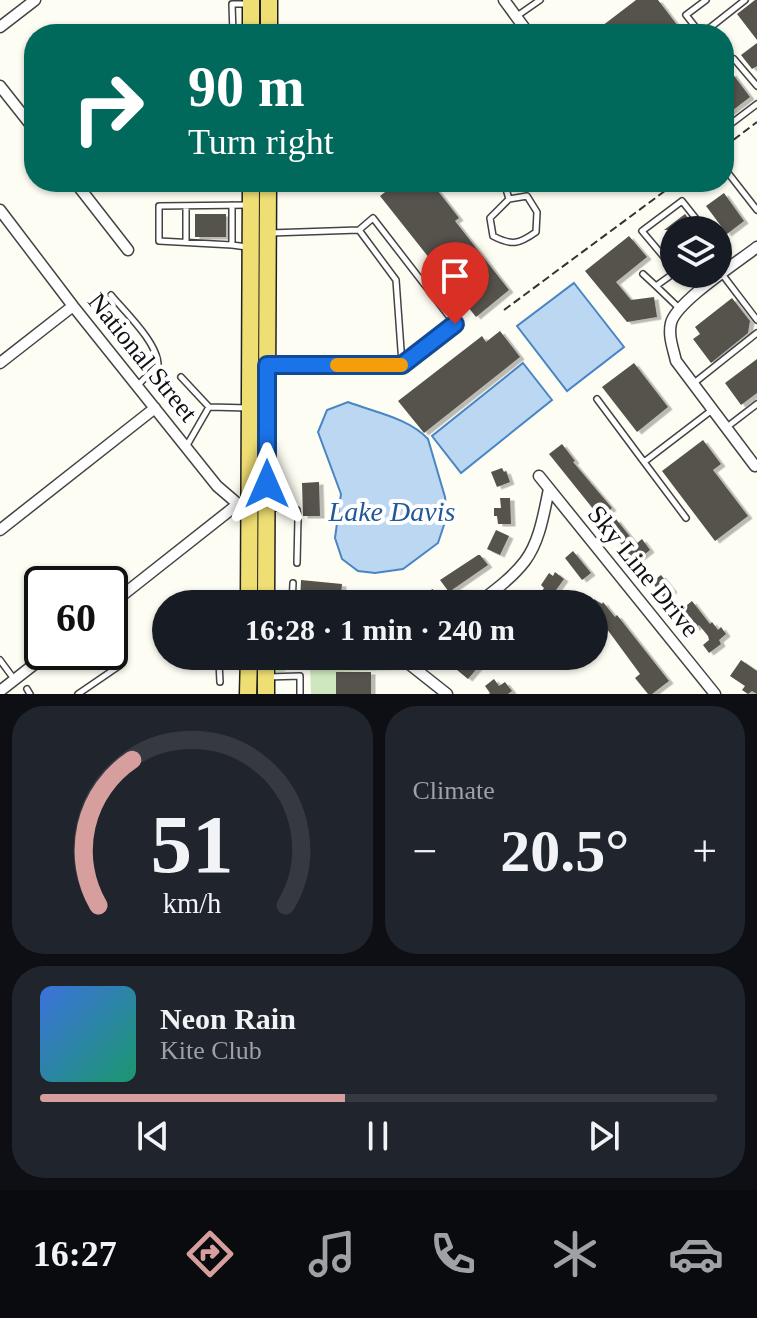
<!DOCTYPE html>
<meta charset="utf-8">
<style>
:root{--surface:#171b24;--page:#20242c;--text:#f1f3f6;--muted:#9ea1a6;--line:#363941;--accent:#d69f9d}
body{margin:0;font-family:Georgia,serif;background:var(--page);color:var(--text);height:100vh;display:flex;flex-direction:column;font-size:30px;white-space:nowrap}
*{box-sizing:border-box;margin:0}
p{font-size:26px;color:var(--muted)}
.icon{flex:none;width:44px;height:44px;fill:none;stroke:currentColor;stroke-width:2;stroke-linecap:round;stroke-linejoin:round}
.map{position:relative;height:694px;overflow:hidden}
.panel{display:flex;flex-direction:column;gap:12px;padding:12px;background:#0d0f14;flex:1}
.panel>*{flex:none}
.guide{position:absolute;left:24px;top:24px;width:710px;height:168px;border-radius:32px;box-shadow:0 2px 6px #0004;background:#00695c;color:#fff;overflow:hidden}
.tools{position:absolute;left:660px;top:216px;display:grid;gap:16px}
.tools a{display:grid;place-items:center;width:72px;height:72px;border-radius:50%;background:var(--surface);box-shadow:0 2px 6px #0004;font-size:40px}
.speed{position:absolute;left:24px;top:566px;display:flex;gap:16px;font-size:40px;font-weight:700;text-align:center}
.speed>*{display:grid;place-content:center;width:104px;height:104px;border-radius:50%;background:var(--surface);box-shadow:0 2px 6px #0004;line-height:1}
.speed .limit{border:4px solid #111;border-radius:12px;background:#fff;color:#111}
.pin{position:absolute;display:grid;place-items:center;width:68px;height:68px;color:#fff;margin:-82px -34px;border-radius:50% 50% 50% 0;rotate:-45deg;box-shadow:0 0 8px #0007}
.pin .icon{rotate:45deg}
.me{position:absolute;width:88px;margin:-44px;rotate:0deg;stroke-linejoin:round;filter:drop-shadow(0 0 6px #0008)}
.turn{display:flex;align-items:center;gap:28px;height:168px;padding:0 32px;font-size:36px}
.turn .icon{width:104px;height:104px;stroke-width:2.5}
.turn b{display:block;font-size:56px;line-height:68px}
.big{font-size:60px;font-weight:700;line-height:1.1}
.panel .widget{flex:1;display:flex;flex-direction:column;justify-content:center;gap:12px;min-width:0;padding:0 28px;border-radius:32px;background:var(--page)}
.panel .dial{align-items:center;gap:0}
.dial svg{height:208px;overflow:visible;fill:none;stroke:var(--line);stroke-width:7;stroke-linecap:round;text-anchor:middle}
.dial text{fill:var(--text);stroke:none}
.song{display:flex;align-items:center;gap:24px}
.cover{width:96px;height:96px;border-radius:12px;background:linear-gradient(135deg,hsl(220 70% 55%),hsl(160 70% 35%))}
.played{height:8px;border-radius:4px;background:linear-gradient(90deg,var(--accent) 45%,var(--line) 45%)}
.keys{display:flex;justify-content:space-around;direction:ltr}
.heat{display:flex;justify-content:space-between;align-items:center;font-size:44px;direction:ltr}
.panel .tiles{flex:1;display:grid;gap:12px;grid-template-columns:1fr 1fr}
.widget:last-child{grid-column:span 2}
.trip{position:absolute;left:152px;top:590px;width:456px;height:80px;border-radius:40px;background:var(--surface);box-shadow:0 2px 6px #0004;font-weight:700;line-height:80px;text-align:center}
.dock{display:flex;height:128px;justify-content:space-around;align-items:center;background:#090b0e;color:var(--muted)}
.dock .icon{width:56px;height:56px}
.dock .on{color:var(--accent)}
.dock b{font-size:36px;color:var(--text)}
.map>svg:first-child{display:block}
</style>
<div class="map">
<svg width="757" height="694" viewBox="0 0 757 694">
<defs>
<filter id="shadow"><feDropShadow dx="4.5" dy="2.5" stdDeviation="0" flood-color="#0004"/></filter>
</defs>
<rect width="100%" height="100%" fill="#fefdf3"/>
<path fill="#cfe7be" d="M 282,656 L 389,656 L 395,658 L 400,667 L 398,670 L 336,672 L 336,694 L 311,694 L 310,667 L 289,667 L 284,672 L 277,673 L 275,668 L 276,660 Z"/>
<path fill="#bbd7f2" stroke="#4785c4" stroke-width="2" d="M 574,283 L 624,347 L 567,391 L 517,326 Z
M 523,363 L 552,400 L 461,473 L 432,436 Z
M 348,402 C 374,412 409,418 428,439 L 445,497 L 447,516 L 438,543 L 403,569 L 375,573 L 358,571 L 342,559 L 335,538 L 341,494 L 318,432 L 327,410 Z"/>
<path fill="#57524d" filter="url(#shadow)" d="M 636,0 L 658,0 L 684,34 L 608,34 L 602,26 Z
M 755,0 L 757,0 L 757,40 L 737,14 Z
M 757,43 L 757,66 L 752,69 L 741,55 Z
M 732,73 L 750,97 L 724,117 L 724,79 Z
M 398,182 L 431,182 L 459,218 L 455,221 L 509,290 L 476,317 L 380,196 Z
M 724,193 L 744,221 L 727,234 L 706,206 Z
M 195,214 L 226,214 L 226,237 L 195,237 Z
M 685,214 L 698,230 L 664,230 Z
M 629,236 L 647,257 L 616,282 L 631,300 L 654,297 L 657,317 L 627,322 L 585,271 Z
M 732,298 L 750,321 L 748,333 L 711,363 L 693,339 L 700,334 L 695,327 Z
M 500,331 L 520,357 L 424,433 L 398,401 L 482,336 L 486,342 Z
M 757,359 L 757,393 L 741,405 L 725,383 Z
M 634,363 L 668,407 L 637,432 L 602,387 Z
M 703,440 L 721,464 L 713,470 L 748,516 L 715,541 L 662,471 Z
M 562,444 L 575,461 L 573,462 L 612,508 L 605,514 L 603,511 L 598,515 L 549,454 Z
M 502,468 L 504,472 L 506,471 L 510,482 L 497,487 L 491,472 Z
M 319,482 L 320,516 L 303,516 L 302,483 Z
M 500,498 L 510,498 L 511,524 L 498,524 L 497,516 L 494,516 L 494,508 L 501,508 Z
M 616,519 L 636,544 L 642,539 L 650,550 L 635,562 L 607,526 Z
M 496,530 L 509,536 L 500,555 L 487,549 Z
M 573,551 L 591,573 L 582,580 L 565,558 Z
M 478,555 L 480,555 L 488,565 L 449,592 L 440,580 Z
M 555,572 L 564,579 L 551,597 L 542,591 L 544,588 L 541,585 L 549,573 L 553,576 Z
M 661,575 L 673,590 L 664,598 L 652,582 Z
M 301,580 L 342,584 L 340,604 L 300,602 Z
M 433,589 L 439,604 L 416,604 L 413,598 Z
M 594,599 L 602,604 L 603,602 L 615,617 L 617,615 L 669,681 L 652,694 L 648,694 L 635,678 L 640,674 L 604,625 L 605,624 L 594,609 Z
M 692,601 L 710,624 L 712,622 L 718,630 L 721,627 L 726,634 L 719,640 L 721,644 L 709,653 L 703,645 L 709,640 L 708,636 L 699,625 L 692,630 L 677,613 Z
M 440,656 L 467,656 L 479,666 L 468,679 Z
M 741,660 L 757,671 L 757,694 L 752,691 L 748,694 L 742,690 L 745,686 L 730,676 Z
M 336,672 L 371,672 L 371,694 L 336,694 Z
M 494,679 L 499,686 L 505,682 L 512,691 L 508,694 L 489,694 L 490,693 L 485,686 Z"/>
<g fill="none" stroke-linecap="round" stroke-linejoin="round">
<g stroke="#434343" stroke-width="8">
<path id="lane" d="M 517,16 L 540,0
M 233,34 L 232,4 L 246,4
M 701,34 L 686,15 L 706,0
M 702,34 L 745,0
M 724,67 L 734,59 L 757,86
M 724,129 L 757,104
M 724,170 L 725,169 L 757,210
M 504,182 L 509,199
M 527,196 L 537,212 L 536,232 C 519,244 512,246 493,236 L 490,218 L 509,199 Z
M 232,205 L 232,244
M 359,230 L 396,280 L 402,364
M 270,233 L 359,230 L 373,218 L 455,324 L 402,365 L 272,365
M 186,242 L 186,207
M 718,246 L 732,265
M 247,247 L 232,245 L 159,241 L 159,206 L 250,205
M 674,269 L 642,231 L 682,201 L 705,230
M 674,273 L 656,286 L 680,309
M 643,274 L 656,286
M 722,274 L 757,320
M 111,295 C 125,312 158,343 158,365 L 138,385
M 181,377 L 209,407
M 694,383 L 757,333
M 597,399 L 644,462
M 727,427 L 757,404
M 186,447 L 209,407 L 249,408
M 267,507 L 297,510 L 298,518 L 297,563
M 686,518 L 644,462 L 712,410
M 292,604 L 293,583
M 0,660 L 14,679
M 267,677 L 300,676 L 300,694
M 220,682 L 219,663 L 225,656
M 27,689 L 30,694
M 78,694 L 119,666"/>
</g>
<g stroke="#434343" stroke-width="13">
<path id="street" d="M 504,0 L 529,34
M 0,27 L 35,0
M 0,86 L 34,129
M 75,182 L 128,250
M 0,210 L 73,306 L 217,486 L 238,504 L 253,507
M 0,363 L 73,306
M 755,466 L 676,361 C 673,348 668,336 671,323 C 676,302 738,262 757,247
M 539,476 L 715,694
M 0,530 L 155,408
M 477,604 C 494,591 512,578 525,561 C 540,541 544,512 549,489
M 110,605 L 238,504
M 399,656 L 447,694
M 0,691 L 50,652"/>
</g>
<g stroke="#212121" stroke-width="19">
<path id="primary" d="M 251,34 L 251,0
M 269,34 L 269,0
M 249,604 L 251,182
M 266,604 L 268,182
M 248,694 L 249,656
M 266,694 L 266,656"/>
</g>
<path stroke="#323232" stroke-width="2" stroke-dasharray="8 4" stroke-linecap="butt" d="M 724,147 L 757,122
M 504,310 L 677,182"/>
<use href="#lane" stroke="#fff" stroke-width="5"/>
<use href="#street" stroke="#fff" stroke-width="10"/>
<use href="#primary" stroke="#eede73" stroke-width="16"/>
</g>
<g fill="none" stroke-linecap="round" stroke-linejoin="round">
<g stroke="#114b97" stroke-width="20">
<path id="route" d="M 267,484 L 267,365 L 402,365 L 455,324"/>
</g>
<use href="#route" stroke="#1a73e8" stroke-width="14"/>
<path stroke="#f59e0b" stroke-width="14" d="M 337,365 L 401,365"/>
</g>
<g text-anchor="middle" stroke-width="8" stroke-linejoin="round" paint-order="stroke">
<g font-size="26" fill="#101010" stroke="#fff">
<text transform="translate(143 357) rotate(51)" y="9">National Street</text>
<text transform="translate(644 571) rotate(51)" y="9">Sky Line Drive</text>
</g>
<g font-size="28" font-style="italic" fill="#215899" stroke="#fff">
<text x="392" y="521">Lake Davis</text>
</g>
</g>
</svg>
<div class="tools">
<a><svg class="icon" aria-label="layers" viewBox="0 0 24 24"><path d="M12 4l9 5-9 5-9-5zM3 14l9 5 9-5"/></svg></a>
</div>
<div class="speed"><div class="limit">60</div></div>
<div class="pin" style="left:455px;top:324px;background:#d93025"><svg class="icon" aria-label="arrive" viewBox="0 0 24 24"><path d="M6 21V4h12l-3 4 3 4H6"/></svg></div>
<svg class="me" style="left:267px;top:484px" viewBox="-20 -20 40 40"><path d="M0-17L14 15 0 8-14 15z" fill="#1a73e8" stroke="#fff" stroke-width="4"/></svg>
<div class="trip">16:28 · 1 min · 240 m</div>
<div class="guide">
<div class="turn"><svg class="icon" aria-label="right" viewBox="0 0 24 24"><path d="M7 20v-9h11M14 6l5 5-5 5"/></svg><div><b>90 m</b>Turn right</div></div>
</div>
</div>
<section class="panel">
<div class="tiles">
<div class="widget dial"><svg viewBox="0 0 100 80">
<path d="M14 69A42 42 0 1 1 86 69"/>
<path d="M14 69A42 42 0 0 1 27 13" stroke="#d69f9d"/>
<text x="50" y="56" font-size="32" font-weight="700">51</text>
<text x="50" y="72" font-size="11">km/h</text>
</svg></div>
<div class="widget"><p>Climate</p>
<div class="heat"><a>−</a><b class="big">20.5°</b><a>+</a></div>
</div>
<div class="widget">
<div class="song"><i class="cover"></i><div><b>Neon Rain</b><p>Kite Club</p></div></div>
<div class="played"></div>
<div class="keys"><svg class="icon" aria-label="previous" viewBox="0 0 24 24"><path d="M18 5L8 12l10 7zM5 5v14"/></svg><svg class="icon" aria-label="pause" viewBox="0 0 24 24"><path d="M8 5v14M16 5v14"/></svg><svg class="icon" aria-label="next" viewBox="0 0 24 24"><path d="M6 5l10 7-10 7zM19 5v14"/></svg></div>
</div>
</div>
</section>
<nav class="dock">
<b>16:27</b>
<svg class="icon on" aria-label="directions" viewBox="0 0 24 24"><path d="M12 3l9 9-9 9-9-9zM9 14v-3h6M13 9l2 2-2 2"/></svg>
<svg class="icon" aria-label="music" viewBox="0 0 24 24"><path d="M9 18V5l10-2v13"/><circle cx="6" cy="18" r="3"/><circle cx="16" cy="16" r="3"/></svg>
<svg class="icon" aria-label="phone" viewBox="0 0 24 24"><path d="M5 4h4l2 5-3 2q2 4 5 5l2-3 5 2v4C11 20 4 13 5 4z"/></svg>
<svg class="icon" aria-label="climate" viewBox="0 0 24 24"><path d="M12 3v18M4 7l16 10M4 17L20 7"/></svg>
<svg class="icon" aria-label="car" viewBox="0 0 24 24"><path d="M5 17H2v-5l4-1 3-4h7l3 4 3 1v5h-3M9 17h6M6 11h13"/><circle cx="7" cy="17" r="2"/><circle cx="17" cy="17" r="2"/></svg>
</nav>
